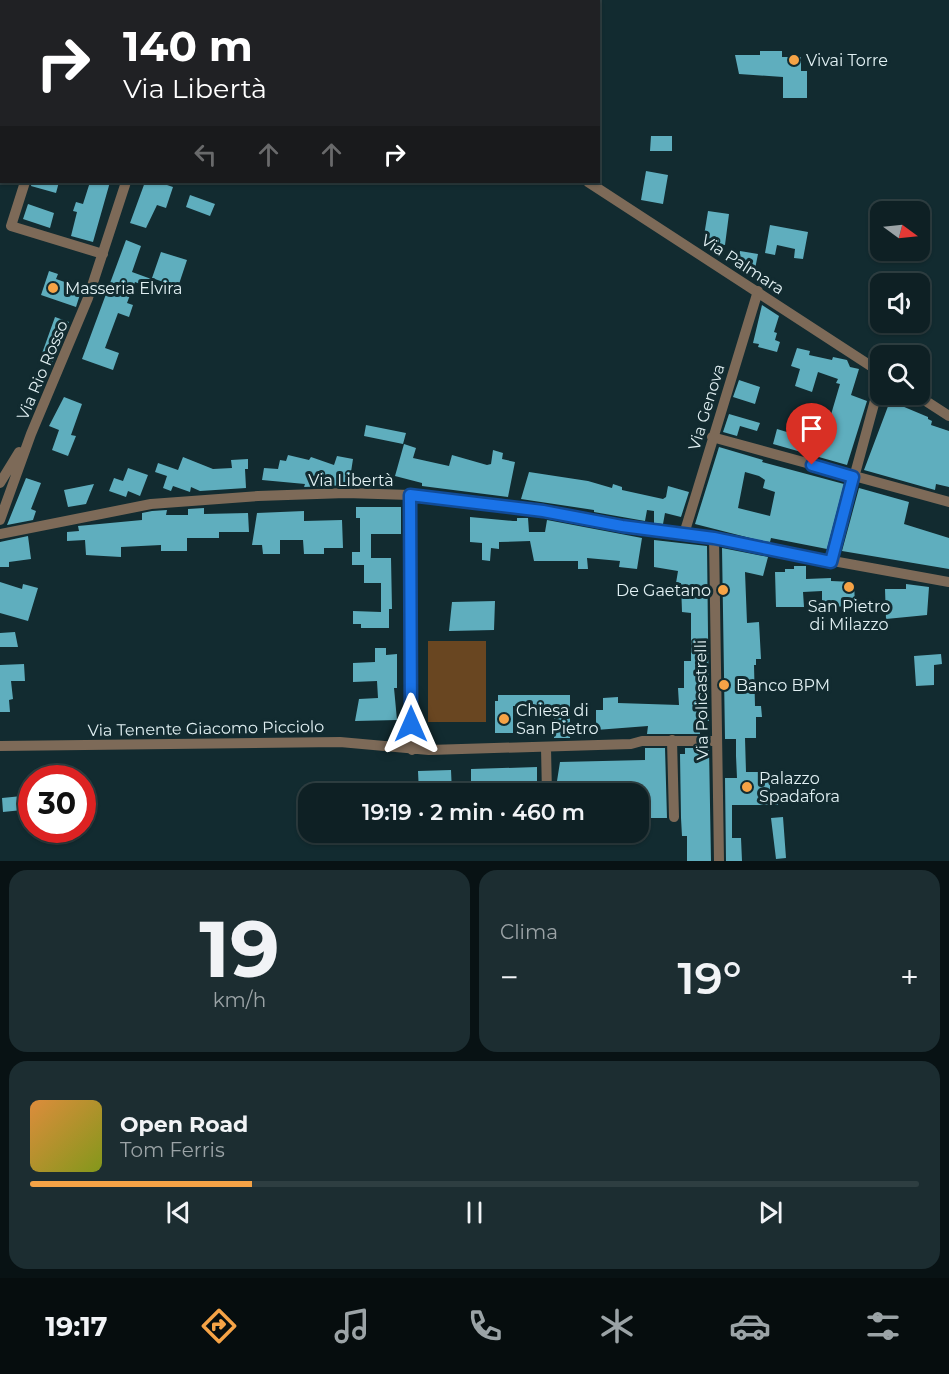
<!DOCTYPE html>
<html lang="it">
<meta charset="utf-8">
<style>
:root{--surface:#0e2024;--page:#1c2d31;--text:#f1f3f6;--muted:#9ba3a6;--line:#2e3e41;--accent:#f5a346}
body{margin:0;font-family:Montserrat,sans-serif;background:var(--page);color:var(--text);height:100vh;display:flex;flex-direction:column;font-size:22px;white-space:nowrap}
*{box-sizing:border-box;margin:0}
p{font-size:20px;color:var(--muted)}
.icon{flex:none;width:33px;height:33px;fill:none;stroke:currentColor;stroke-width:2;stroke-linecap:round;stroke-linejoin:round}
.map{position:relative;height:861px;overflow:hidden}
.side{display:flex;flex-direction:column;gap:9px;padding:9px;background:#081214;flex:1}
.side>*{flex:none}
.top-card{position:absolute;left:0px;top:0px;width:600px;height:183px;box-shadow:0 2px 4px #0004,0 0 0 2px var(--line);background:#202124;color:#fff;overflow:hidden}
.needle{width:39px;rotate:105deg}
.buttons{position:absolute;left:870px;top:201px;display:grid;gap:12px}
.buttons a{display:grid;place-items:center;width:60px;height:60px;border-radius:12px;background:var(--surface);box-shadow:0 2px 4px #0004,0 0 0 2px var(--line);font-size:30px}
.speed{position:absolute;left:18px;top:765px;display:flex;gap:12px;font-size:30px;font-weight:700;text-align:center}
.speed>*{display:grid;place-content:center;width:78px;height:78px;border-radius:50%;background:var(--surface);box-shadow:0 2px 4px #0004,0 0 0 2px var(--line);line-height:1}
.speed .limit{border:9px solid #d22;background:#fff;color:#111}
.pin{position:absolute;display:grid;place-items:center;width:51px;height:51px;color:#fff;margin:-62px -26px;border-radius:50% 50% 50% 0;rotate:-45deg;box-shadow:0 0 6px #0007}
.pin .icon{rotate:45deg}
.me{position:absolute;width:66px;margin:-33px;rotate:0deg;stroke-linejoin:round;filter:drop-shadow(0 0 4px #0008)}
.turn{display:flex;align-items:center;gap:21px;height:126px;padding:0 24px;font-size:27px}
.turn .icon{width:78px;height:78px;stroke-width:2.5}
.turn b{display:block;font-size:42px;line-height:51px}
.lanes{display:flex;align-items:center;height:57px;padding:0 24px;background:#0003;justify-content:center;gap:30px;direction:ltr}
.lanes .off{opacity:.35}
.big{font-size:45px;font-weight:600;line-height:1.1}
.side .card{flex:1;display:flex;flex-direction:column;justify-content:center;gap:9px;min-width:0;padding:0 21px;border-radius:18px;background:var(--page)}
.side .dial{align-items:center;gap:0}
.dial b{font-size:78px;line-height:1}
.song{display:flex;align-items:center;gap:18px}
.cover{width:72px;height:72px;border-radius:9px;background:linear-gradient(135deg,hsl(30 70% 55%),hsl(70 70% 35%))}
.played{height:6px;border-radius:3px;background:linear-gradient(90deg,var(--accent) 25%,var(--line) 25%)}
.keys{display:flex;justify-content:space-around;direction:ltr}
.heat{display:flex;justify-content:space-between;align-items:center;font-size:33px;direction:ltr}
.side .tiles{flex:1;display:grid;gap:9px;grid-template-columns:1fr 1fr}
.card:last-child{grid-column:span 2}
.trip{position:absolute;left:298px;top:783px;width:351px;height:60px;border-radius:18px;background:var(--surface);box-shadow:0 2px 4px #0004,0 0 0 2px var(--line);font-weight:600;line-height:60px;text-align:center}
.menu{display:flex;height:96px;justify-content:space-around;align-items:center;background:#060d0e;color:var(--muted)}
.menu .icon{width:42px;height:42px}
.menu .current{color:var(--accent)}
.menu b{font-size:27px;color:var(--text)}
.map>svg:first-child{display:block}
</style>
<div class="map">
<svg width="949" height="861" viewBox="0 0 949 861">
<rect width="100%" height="100%" fill="#122b30"/>
<path fill="#694621" d="M 428,641 L 486,641 L 486,722 L 428,722 Z"/>
<path fill="#5faebe" fill-rule="evenodd" d="M 760,51 L 782,51 L 782,57 L 801,57 L 801,71 L 807,71 L 807,98 L 783,98 L 783,77 L 739,74 L 735,55 L 760,55 Z
M 651,136 L 672,136 L 672,151 L 650,151 Z
M 646,171 L 668,175 L 663,204 L 641,200 Z
M 32,182 L 59,182 L 56,193 L 31,186 Z
M 90,182 L 110,182 L 93,242 L 71,236 L 77,212 L 73,211 L 76,202 L 83,204 Z
M 145,182 L 158,182 L 173,187 L 166,208 L 157,205 L 146,228 L 130,223 Z
M 190,195 L 215,204 L 210,216 L 186,207 Z
M 28,204 L 54,213 L 50,228 L 23,219 Z
M 708,211 L 729,214 L 725,245 L 703,242 Z
M 770,225 L 808,232 L 803,259 L 794,258 L 795,249 L 777,245 L 775,255 L 765,253 Z
M 126,240 L 141,246 L 132,272 L 154,280 L 151,288 L 135,282 L 127,303 L 133,305 L 129,317 L 118,313 L 105,348 L 119,353 L 113,370 L 82,359 Z
M 740,251 L 758,254 L 755,269 L 738,266 Z
M 161,252 L 187,260 L 178,287 L 152,278 Z
M 49,271 L 58,274 L 56,279 L 82,288 L 76,307 L 41,295 Z
M 762,305 L 779,316 L 774,332 L 777,333 L 775,340 L 780,342 L 777,352 L 758,347 L 759,344 L 753,343 Z
M 55,317 L 69,322 L 52,364 L 40,359 Z
M 797,348 L 810,351 L 809,355 L 832,360 L 833,357 L 847,360 L 850,367 L 859,369 L 851,395 L 867,401 L 847,465 L 773,444 L 777,429 L 800,436 L 803,427 L 811,429 L 815,414 L 830,418 L 840,384 L 836,383 L 838,379 L 818,372 L 812,392 L 795,386 L 800,369 L 791,366 Z
M 739,380 L 760,387 L 755,404 L 733,397 Z
M 64,397 L 82,404 L 71,435 L 76,436 L 68,456 L 52,450 L 59,430 L 49,426 Z
M 890,401 L 928,417 L 928,419 L 932,421 L 931,425 L 949,431 L 949,487 L 936,484 L 935,490 L 864,470 Z
M 729,414 L 760,423 L 757,431 L 740,426 L 737,436 L 723,432 Z
M 366,425 L 406,433 L 403,444 L 364,436 Z
M 404,444 L 416,448 L 413,458 L 449,466 L 452,455 L 487,465 L 491,464 L 493,450 L 503,453 L 502,459 L 515,462 L 508,497 L 422,486 L 422,483 L 395,476 Z
M 719,447 L 763,460 L 762,462 L 844,484 L 827,549 L 771,538 L 770,542 L 762,541 L 695,524 ZM 745,472 L 759,476 L 765,480 L 763,488 L 775,492 L 770,516 L 738,508 Z
M 288,455 L 309,460 L 311,457 L 334,465 L 337,456 L 353,459 L 349,485 L 304,487 L 305,484 L 262,480 L 264,468 L 278,469 L 280,460 L 286,461 Z
M 183,457 L 213,469 L 232,468 L 231,460 L 248,459 L 248,469 L 245,469 L 246,488 L 200,491 L 191,487 L 190,492 L 173,486 L 171,491 L 163,488 L 167,476 L 155,472 L 158,463 L 178,470 Z
M 128,468 L 148,475 L 140,496 L 128,491 L 126,497 L 109,491 L 114,478 L 123,481 Z
M 529,472 L 588,481 L 612,488 L 613,484 L 622,487 L 622,490 L 663,499 L 666,497 L 668,486 L 689,492 L 681,517 L 665,513 L 663,524 L 654,523 L 654,511 L 647,510 L 645,521 L 594,512 L 594,510 L 521,499 Z
M 26,478 L 41,483 L 31,509 L 36,511 L 33,520 L 7,525 Z
M 94,484 L 86,504 L 68,507 L 64,490 Z
M 859,488 L 909,502 L 904,524 L 949,538 L 949,569 L 842,551 Z
M 356,507 L 401,507 L 401,534 L 371,534 L 371,558 L 391,558 L 392,609 L 389,609 L 389,628 L 361,628 L 361,624 L 353,624 L 353,611 L 381,612 L 381,583 L 364,583 L 364,565 L 352,565 L 352,552 L 360,552 L 360,518 L 356,518 Z
M 204,508 L 204,514 L 248,513 L 249,532 L 219,532 L 219,538 L 187,538 L 187,551 L 161,551 L 161,545 L 121,547 L 121,557 L 86,555 L 85,540 L 67,541 L 67,532 L 79,531 L 78,526 L 142,520 L 142,513 L 152,511 L 167,510 L 166,515 L 188,515 L 188,509 Z
M 304,511 L 304,521 L 342,520 L 343,548 L 324,548 L 324,554 L 304,554 L 303,540 L 280,540 L 280,554 L 263,554 L 262,545 L 252,545 L 257,513 Z
M 470,517 L 513,521 L 517,521 L 517,518 L 528,518 L 529,532 L 545,532 L 547,520 L 642,538 L 637,569 L 619,567 L 620,561 L 587,558 L 588,569 L 578,569 L 578,561 L 534,561 L 530,541 L 499,542 L 499,549 L 491,548 L 490,561 L 482,560 L 482,543 L 470,542 Z
M 28,536 L 31,559 L 9,562 L 9,567 L 0,567 L 0,542 Z
M 654,540 L 707,546 L 709,721 L 699,720 L 700,734 L 647,734 L 648,726 L 596,730 L 596,710 L 603,710 L 603,698 L 618,697 L 618,703 L 679,705 L 678,688 L 684,688 L 684,661 L 691,661 L 691,613 L 682,612 L 681,583 L 676,583 L 678,571 L 654,567 Z
M 722,548 L 768,557 L 763,576 L 745,572 L 747,623 L 759,622 L 761,659 L 756,659 L 756,665 L 754,665 L 755,706 L 761,706 L 762,717 L 756,717 L 756,738 L 745,738 L 746,772 L 770,772 L 770,796 L 778,796 L 778,805 L 732,805 L 732,838 L 741,838 L 742,861 L 726,861 L 725,778 L 737,778 L 736,756 L 736,739 L 725,739 Z
M 794,566 L 806,566 L 806,579 L 831,578 L 831,581 L 854,582 L 855,606 L 822,607 L 822,591 L 803,592 L 804,607 L 776,607 L 775,572 L 785,572 L 785,569 L 794,569 Z
M 0,582 L 22,589 L 23,584 L 38,588 L 28,621 L 0,613 Z
M 906,584 L 929,587 L 927,615 L 886,619 L 885,589 L 906,589 Z
M 495,601 L 494,630 L 449,631 L 452,602 Z
M 15,632 L 18,647 L 0,647 L 0,633 Z
M 375,648 L 386,648 L 386,655 L 397,654 L 397,688 L 394,688 L 397,720 L 355,721 L 359,699 L 378,698 L 377,681 L 353,682 L 353,663 L 375,662 Z
M 941,654 L 942,664 L 934,665 L 934,685 L 916,686 L 914,656 Z
M 24,664 L 25,681 L 11,681 L 13,699 L 9,700 L 10,712 L 0,712 L 0,665 Z
M 498,695 L 570,695 L 570,738 L 554,738 L 554,718 L 537,718 L 538,706 L 513,706 L 513,733 L 495,733 L 495,701 L 498,701 Z
M 645,748 L 665,748 L 667,818 L 646,818 L 646,815 L 639,814 L 637,782 L 560,784 L 557,781 L 560,762 L 645,760 Z
M 685,748 L 709,748 L 711,861 L 687,861 L 687,836 L 682,836 L 681,818 L 680,754 L 685,754 Z
M 537,767 L 537,790 L 471,793 L 471,769 Z
M 451,770 L 452,793 L 419,793 L 418,771 Z
M 32,795 L 32,809 L 3,812 L 2,798 Z
M 783,817 L 786,858 L 776,859 L 771,818 Z"/>
<g fill="none" stroke-linecap="round" stroke-linejoin="round">
<path stroke="#7d6a58" stroke-width="10" d="M 246,0 L 250,2
M 353,0 L 354,2
M 81,2 L 81,0
M 183,2 L 183,0
M 25,182 L 11,226 L 103,254
M 588,182 L 880,372
M 915,394 L 949,416
M 712,437 L 949,502
M 0,483 L 19,452
M 410,495 L 412,750
M 0,520 L 31,434 L 88,298 L 126,182
M 0,534 L 151,504 L 258,496 L 346,493 L 410,495 L 543,511 L 622,526 L 684,534 L 949,582
M 684,534 L 758,291
M 714,538 L 719,861
M 831,562 L 880,382
M 672,740 L 674,817
M 0,746 L 340,742 L 429,750 L 631,744 L 642,741 L 716,741
M 546,748 L 547,794"/>
</g>
<g fill="none" stroke-linecap="round" stroke-linejoin="round">
<g stroke="#114b97" stroke-width="15">
<path id="route" d="M 411,724 L 410,495 L 543,511 L 622,526 L 714,538 L 831,562 L 853,477 L 812,465"/>
</g>
<use href="#route" stroke="#1a73e8" stroke-width="10"/>
</g>
<g fill="#f5a346" stroke="#122b30" stroke-width="2">
<circle cx="794" cy="60" r="6"/>
<circle cx="53" cy="288" r="6"/>
<circle cx="849" cy="587" r="6"/>
<circle cx="723" cy="590" r="6"/>
<circle cx="724" cy="685" r="6"/>
<circle cx="504" cy="719" r="6"/>
<circle cx="747" cy="787" r="6"/>
</g>
<g text-anchor="middle" stroke-width="6" stroke-linejoin="round" paint-order="stroke">
<g font-size="16" fill="#e1f0f3" stroke="#122b30" text-anchor="start">
<text x="806" y="66">Vivai Torre</text>
<text x="65" y="294">Masseria Elvira</text>
<text x="711" y="596" text-anchor="end">De Gaetano</text>
<text x="849" y="612" text-anchor="middle">San Pietro<tspan x="849" dy="18">di Milazzo</tspan></text>
<text x="736" y="691">Banco BPM</text>
<text x="516" y="716">Chiesa di<tspan x="516" dy="18">San Pietro</tspan></text>
<text x="759" y="784">Palazzo<tspan x="759" dy="18">Spadafora</tspan></text>
</g>
<g font-size="16" fill="#e1f0f3" stroke="#122b30">
<text transform="translate(743 264) rotate(33)" y="6">Via Palmara</text>
<text transform="translate(42 370) rotate(-67)" y="6">Via Rio Rosso</text>
<text transform="translate(706 407) rotate(-73)" y="6">Via Genova</text>
<text x="351" y="486">Via Libertà</text>
<text transform="translate(701 700) rotate(-91)" y="6">Via Policastrelli</text>
<text transform="translate(206 728) rotate(-1)" y="6">Via Tenente Giacomo Picciolo</text>
</g>
</g>
</svg>
<div class="buttons">
<a><svg class="needle" viewBox="-14 -14 28 28"><path d="M0-13l5 13h-10z" fill="#e53935"/><path d="M0 13l5-13h-10z" fill="#9ba3a6"/></svg></a>
<a><svg class="icon" aria-label="sound" viewBox="0 0 24 24"><path d="M4 9h4l5-4v14l-5-4H4zM17 9q2 3 0 6"/></svg></a>
<a><svg class="icon" aria-label="search" viewBox="0 0 24 24"><circle cx="10" cy="10" r="6"/><path d="M15 15l6 6"/></svg></a>
</div>
<div class="speed"><div class="limit">30</div></div>
<div class="pin" style="left:812px;top:465px;background:#d93025"><svg class="icon" aria-label="arrive" viewBox="0 0 24 24"><path d="M6 21V4h12l-3 4 3 4H6"/></svg></div>
<svg class="me" style="left:411px;top:724px" viewBox="-20 -20 40 40"><path d="M0-17L14 15 0 8-14 15z" fill="#1a73e8" stroke="#fff" stroke-width="4"/></svg>
<div class="trip">19:19 · 2 min · 460 m</div>
<div class="top-card">
<div class="turn"><svg class="icon" aria-label="right" viewBox="0 0 24 24"><path d="M7 20v-9h11M14 6l5 5-5 5"/></svg><div><b>140 m</b>Via Libertà</div></div>
<div class="lanes"><svg class="icon off" aria-label="left" viewBox="0 0 24 24"><path d="M17 20v-9H6M10 6l-5 5 5 5"/></svg><svg class="icon off" aria-label="ahead" viewBox="0 0 24 24"><path d="M12 20V5M6 11l6-6 6 6"/></svg><svg class="icon off" aria-label="ahead" viewBox="0 0 24 24"><path d="M12 20V5M6 11l6-6 6 6"/></svg><svg class="icon" aria-label="right" viewBox="0 0 24 24"><path d="M7 20v-9h11M14 6l5 5-5 5"/></svg></div>
</div>
</div>
<section class="side">
<div class="tiles">
<div class="card dial"><b>19</b><p>km/h</p></div>
<div class="card"><p>Clima</p>
<div class="heat"><a>−</a><b class="big">19°</b><a>+</a></div>
</div>
<div class="card">
<div class="song"><i class="cover"></i><div><b>Open Road</b><p>Tom Ferris</p></div></div>
<div class="played"></div>
<div class="keys"><svg class="icon" aria-label="previous" viewBox="0 0 24 24"><path d="M18 5L8 12l10 7zM5 5v14"/></svg><svg class="icon" aria-label="pause" viewBox="0 0 24 24"><path d="M8 5v14M16 5v14"/></svg><svg class="icon" aria-label="next" viewBox="0 0 24 24"><path d="M6 5l10 7-10 7zM19 5v14"/></svg></div>
</div>
</div>
</section>
<nav class="menu">
<b>19:17</b>
<svg class="icon current" aria-label="directions" viewBox="0 0 24 24"><path d="M12 3l9 9-9 9-9-9zM9 14v-3h6M13 9l2 2-2 2"/></svg>
<svg class="icon" aria-label="music" viewBox="0 0 24 24"><path d="M9 18V5l10-2v13"/><circle cx="6" cy="18" r="3"/><circle cx="16" cy="16" r="3"/></svg>
<svg class="icon" aria-label="phone" viewBox="0 0 24 24"><path d="M5 4h4l2 5-3 2q2 4 5 5l2-3 5 2v4C11 20 4 13 5 4z"/></svg>
<svg class="icon" aria-label="climate" viewBox="0 0 24 24"><path d="M12 3v18M4 7l16 10M4 17L20 7"/></svg>
<svg class="icon" aria-label="car" viewBox="0 0 24 24"><path d="M5 17H2v-5l4-1 3-4h7l3 4 3 1v5h-3M9 17h6M6 11h13"/><circle cx="7" cy="17" r="2"/><circle cx="17" cy="17" r="2"/></svg>
<svg class="icon" aria-label="filters" viewBox="0 0 24 24"><path d="M4 7h16M4 17h16"/><circle cx="9" cy="7" r="2"/><circle cx="15" cy="17" r="2"/></svg>
</nav>
